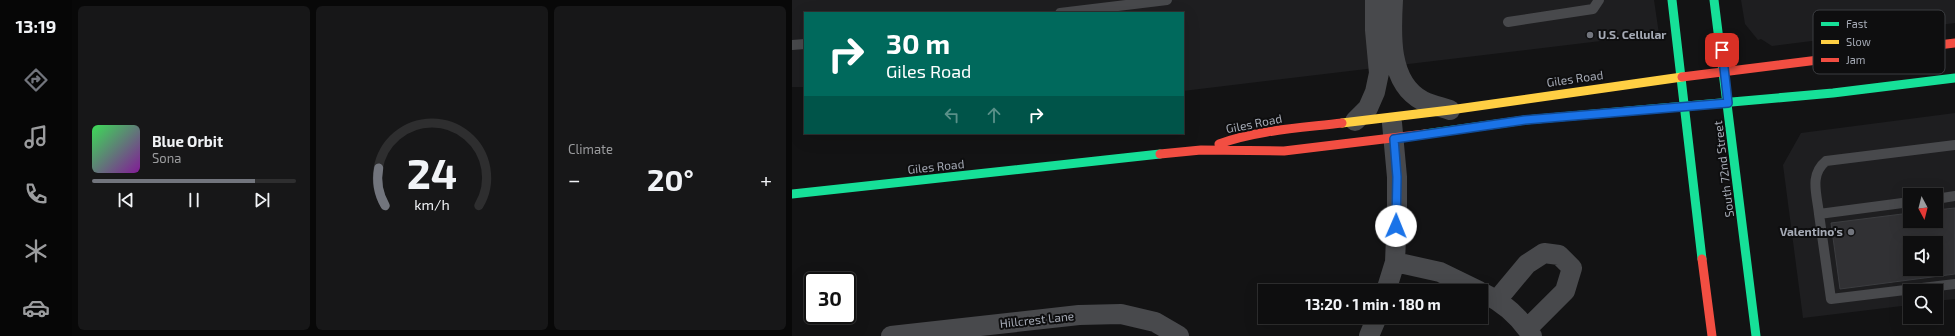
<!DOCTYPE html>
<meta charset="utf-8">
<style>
:root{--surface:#0e0e0f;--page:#171718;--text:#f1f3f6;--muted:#9b9c9e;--line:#2e2e2f;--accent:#72757d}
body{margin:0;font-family:"Exo 2",sans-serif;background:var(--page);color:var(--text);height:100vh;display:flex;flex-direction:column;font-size:15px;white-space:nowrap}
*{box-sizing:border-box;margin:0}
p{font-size:13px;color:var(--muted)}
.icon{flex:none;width:22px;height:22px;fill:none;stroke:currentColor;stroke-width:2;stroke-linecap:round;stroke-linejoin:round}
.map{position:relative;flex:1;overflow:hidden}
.details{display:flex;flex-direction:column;gap:6px;padding:6px;background:#080808;width:720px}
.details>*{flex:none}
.banner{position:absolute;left:12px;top:12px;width:380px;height:122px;border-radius:0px;box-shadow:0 4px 16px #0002,0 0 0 1px var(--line);background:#00695c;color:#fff;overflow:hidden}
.needle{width:26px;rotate:173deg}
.fabs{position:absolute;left:1111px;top:188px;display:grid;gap:8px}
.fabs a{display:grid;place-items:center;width:40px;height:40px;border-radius:0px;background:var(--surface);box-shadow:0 4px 16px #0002,0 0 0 1px var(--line);font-size:20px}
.speed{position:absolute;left:12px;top:272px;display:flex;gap:8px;font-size:20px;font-weight:700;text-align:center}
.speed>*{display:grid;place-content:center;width:52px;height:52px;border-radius:50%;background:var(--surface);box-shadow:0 4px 16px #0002,0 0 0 1px var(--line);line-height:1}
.speed .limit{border:2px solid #111;border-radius:6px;background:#fff;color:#111}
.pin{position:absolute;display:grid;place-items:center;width:34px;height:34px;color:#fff;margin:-17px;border-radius:8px;box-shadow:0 2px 6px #0006}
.me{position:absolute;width:44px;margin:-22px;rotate:1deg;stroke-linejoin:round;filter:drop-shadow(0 0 3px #0008)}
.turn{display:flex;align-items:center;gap:14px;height:84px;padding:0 16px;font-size:18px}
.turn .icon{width:52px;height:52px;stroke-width:2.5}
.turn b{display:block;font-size:28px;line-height:34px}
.lanes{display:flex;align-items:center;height:38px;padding:0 16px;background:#0003;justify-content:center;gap:20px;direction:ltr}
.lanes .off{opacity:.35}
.big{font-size:30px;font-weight:700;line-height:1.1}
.details .widget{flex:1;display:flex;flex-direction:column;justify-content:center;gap:6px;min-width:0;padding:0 14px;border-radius:6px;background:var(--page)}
.details .dial{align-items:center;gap:0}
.dial svg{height:104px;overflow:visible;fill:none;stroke:var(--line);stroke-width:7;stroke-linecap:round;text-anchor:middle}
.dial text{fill:var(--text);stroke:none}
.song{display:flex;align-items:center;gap:12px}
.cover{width:48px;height:48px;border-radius:6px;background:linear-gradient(135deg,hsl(130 70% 55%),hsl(290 70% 35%))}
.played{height:4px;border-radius:2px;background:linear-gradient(90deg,var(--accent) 80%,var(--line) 80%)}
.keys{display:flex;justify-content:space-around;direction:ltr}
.heat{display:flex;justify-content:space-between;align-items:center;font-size:22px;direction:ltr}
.details .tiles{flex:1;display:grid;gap:6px;grid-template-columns:repeat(3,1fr)}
.trip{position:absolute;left:466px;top:284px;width:230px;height:40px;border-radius:0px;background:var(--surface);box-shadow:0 4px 16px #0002,0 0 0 1px var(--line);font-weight:700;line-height:40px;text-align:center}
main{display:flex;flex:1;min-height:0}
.menu{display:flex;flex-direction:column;width:72px;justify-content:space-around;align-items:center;background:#060606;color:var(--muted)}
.menu .icon{width:28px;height:28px}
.menu .selected{color:var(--accent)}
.menu b{font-size:18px;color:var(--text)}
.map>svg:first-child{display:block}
</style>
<main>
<nav class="menu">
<b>13:19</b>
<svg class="icon selected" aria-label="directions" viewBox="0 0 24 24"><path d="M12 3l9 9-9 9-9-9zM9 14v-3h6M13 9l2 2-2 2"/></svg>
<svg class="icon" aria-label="music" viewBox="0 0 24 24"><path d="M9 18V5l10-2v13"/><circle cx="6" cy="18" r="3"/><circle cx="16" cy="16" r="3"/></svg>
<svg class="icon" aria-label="phone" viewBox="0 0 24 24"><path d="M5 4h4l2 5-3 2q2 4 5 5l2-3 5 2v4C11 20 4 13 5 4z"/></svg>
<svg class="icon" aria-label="climate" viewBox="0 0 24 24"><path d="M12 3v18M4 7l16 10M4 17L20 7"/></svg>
<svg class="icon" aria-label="car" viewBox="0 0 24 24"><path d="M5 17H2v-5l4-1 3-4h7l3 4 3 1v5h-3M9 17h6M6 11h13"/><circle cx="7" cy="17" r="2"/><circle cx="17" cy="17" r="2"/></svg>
</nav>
<section class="details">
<div class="tiles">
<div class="widget">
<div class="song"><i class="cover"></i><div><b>Blue Orbit</b><p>Sona</p></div></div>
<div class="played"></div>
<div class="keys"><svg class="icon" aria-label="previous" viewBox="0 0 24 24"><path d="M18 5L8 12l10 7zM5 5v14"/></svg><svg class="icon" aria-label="pause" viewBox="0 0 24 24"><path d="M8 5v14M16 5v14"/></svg><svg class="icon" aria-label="next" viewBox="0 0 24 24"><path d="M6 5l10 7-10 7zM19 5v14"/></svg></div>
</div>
<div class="widget dial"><svg viewBox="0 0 100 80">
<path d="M14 69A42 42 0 1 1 86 69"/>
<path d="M14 69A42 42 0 0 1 9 40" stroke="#72757d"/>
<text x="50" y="56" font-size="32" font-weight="700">24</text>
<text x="50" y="72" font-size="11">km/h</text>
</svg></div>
<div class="widget"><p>Climate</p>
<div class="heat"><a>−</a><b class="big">20°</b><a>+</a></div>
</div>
</div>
</section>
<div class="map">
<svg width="1163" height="336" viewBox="0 0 1163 336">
<rect width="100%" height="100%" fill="#131314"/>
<path fill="#1e1e20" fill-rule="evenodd" d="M 0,0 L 862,0 L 867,34 L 391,91 L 391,13 L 13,13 L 13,87 L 0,87 Z
M 949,0 L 1163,0 L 1163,23 L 980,46 L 969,39 L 966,40 L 953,24 Z
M 1163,113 L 1163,299 L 1144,301 L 1144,291 L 1118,291 L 1118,305 L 1011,318 L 991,165 L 1009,133 ZM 1118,195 L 1144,195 L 1144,221 L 1118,221 ZM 1118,243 L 1144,243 L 1144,269 L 1118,269 Z"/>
<path fill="#313134" stroke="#3c3d40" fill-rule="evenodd" d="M 1163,208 L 1163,274 L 1048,289 L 1039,223 L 1118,213 L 1118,221 L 1144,221 L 1144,210 ZM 1118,243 L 1144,243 L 1144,269 L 1118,269 Z"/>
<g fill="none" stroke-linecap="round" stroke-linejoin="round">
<path stroke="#48494c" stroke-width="10" d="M 268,13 L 375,0
M 716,22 L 801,9 L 807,0
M 0,45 L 13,44
M 1144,199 L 1163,196
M 1118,202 L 1027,214 L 1039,299 L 1163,284
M 1027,214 C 1025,194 1017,175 1034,161 L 1163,145"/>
<path stroke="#48494c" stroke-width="20" d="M 601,0 C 599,33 596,83 631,101 C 639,105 649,107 658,110
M 563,121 L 576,108 L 583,92 L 587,73 L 583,30 L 583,0
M 603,262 L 648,272 L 687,291
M 594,291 L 603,262 L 605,214 L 605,177 L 600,123
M 693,294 C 712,303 728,318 740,336
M 705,300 L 735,264 L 752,253 L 767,255 L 780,268 L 773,291 L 735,329
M 99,336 L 287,315 L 329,314 L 363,322 L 387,336
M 577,336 L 585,317"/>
<path stroke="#16e098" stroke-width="9" d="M 880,0 L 910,259
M 922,0 L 964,336
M 894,106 L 1041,93 L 1163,78
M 633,134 L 733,120 L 894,106
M 0,194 L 368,154"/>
<path stroke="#ffcf43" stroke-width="9" d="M 550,123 L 658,110 L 890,77"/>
<path stroke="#f24e42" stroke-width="9" d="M 890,77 L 1163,43
M 427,144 C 466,130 509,128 550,123
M 368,154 L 409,150 L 492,151 L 633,134
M 910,259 L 920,336"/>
</g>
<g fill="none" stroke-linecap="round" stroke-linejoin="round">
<g stroke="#114b97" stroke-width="10">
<path id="route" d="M 604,226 L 605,177 L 602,139 L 733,120 L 936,103 L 930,50"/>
</g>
<use href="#route" stroke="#1a73e8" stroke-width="7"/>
</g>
<g fill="#72757d" stroke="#0e0e0f" stroke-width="1.5">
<circle cx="798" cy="35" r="4"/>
<circle cx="1059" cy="232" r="4"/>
</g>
<g text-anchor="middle" stroke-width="4" stroke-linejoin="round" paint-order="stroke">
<g font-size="12" font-weight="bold" fill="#a5aab5" stroke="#0e0e0f" text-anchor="start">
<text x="806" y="39">U.S. Cellular</text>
<text x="1051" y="236" text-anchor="end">Valentino's</text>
</g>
<g font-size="12" fill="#a5aab5" stroke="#0e0e0f">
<text transform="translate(783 79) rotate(-8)" y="4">Giles Road</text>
<text transform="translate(462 124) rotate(-11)" y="4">Giles Road</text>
<text transform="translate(144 167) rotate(-6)" y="4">Giles Road</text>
<text transform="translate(932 169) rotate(-97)" y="4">South 72nd Street</text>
<text transform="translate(245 320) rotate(-6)" y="4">Hillcrest Lane</text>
</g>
</g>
<rect x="1021" y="10" width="132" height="64" rx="6" fill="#0e0e0f" stroke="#3b3d41" stroke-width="1"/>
<rect x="1029" y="22" width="18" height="4" fill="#16e098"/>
<rect x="1029" y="40" width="18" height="4" fill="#ffcf43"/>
<rect x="1029" y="58" width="18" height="4" fill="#f24e42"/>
<g font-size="11" fill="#a5aab5">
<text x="1054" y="28">Fast</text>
<text x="1054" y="46">Slow</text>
<text x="1054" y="64">Jam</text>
</g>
</svg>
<div class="fabs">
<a><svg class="needle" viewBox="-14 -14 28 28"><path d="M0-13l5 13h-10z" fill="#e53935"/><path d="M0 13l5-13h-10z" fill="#9b9c9e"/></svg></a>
<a><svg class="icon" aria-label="sound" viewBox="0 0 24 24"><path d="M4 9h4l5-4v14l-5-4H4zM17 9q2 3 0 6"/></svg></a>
<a><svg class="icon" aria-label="search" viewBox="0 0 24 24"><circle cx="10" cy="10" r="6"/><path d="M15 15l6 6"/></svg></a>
</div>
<div class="speed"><div class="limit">30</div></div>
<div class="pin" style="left:930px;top:50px;background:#d93025"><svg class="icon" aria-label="arrive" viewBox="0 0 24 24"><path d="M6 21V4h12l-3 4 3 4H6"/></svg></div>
<svg class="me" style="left:604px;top:226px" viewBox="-20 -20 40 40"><circle r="19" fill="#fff"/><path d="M0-13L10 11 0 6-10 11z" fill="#1a73e8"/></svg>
<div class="trip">13:20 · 1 min · 180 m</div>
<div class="banner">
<div class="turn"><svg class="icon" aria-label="right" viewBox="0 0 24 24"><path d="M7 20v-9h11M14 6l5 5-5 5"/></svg><div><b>30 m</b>Giles Road</div></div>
<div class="lanes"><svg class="icon off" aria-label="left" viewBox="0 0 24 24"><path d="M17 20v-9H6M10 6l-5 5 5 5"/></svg><svg class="icon off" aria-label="ahead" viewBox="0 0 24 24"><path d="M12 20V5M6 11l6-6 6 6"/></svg><svg class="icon" aria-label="right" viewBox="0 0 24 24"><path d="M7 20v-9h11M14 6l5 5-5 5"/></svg></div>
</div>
</div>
</main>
